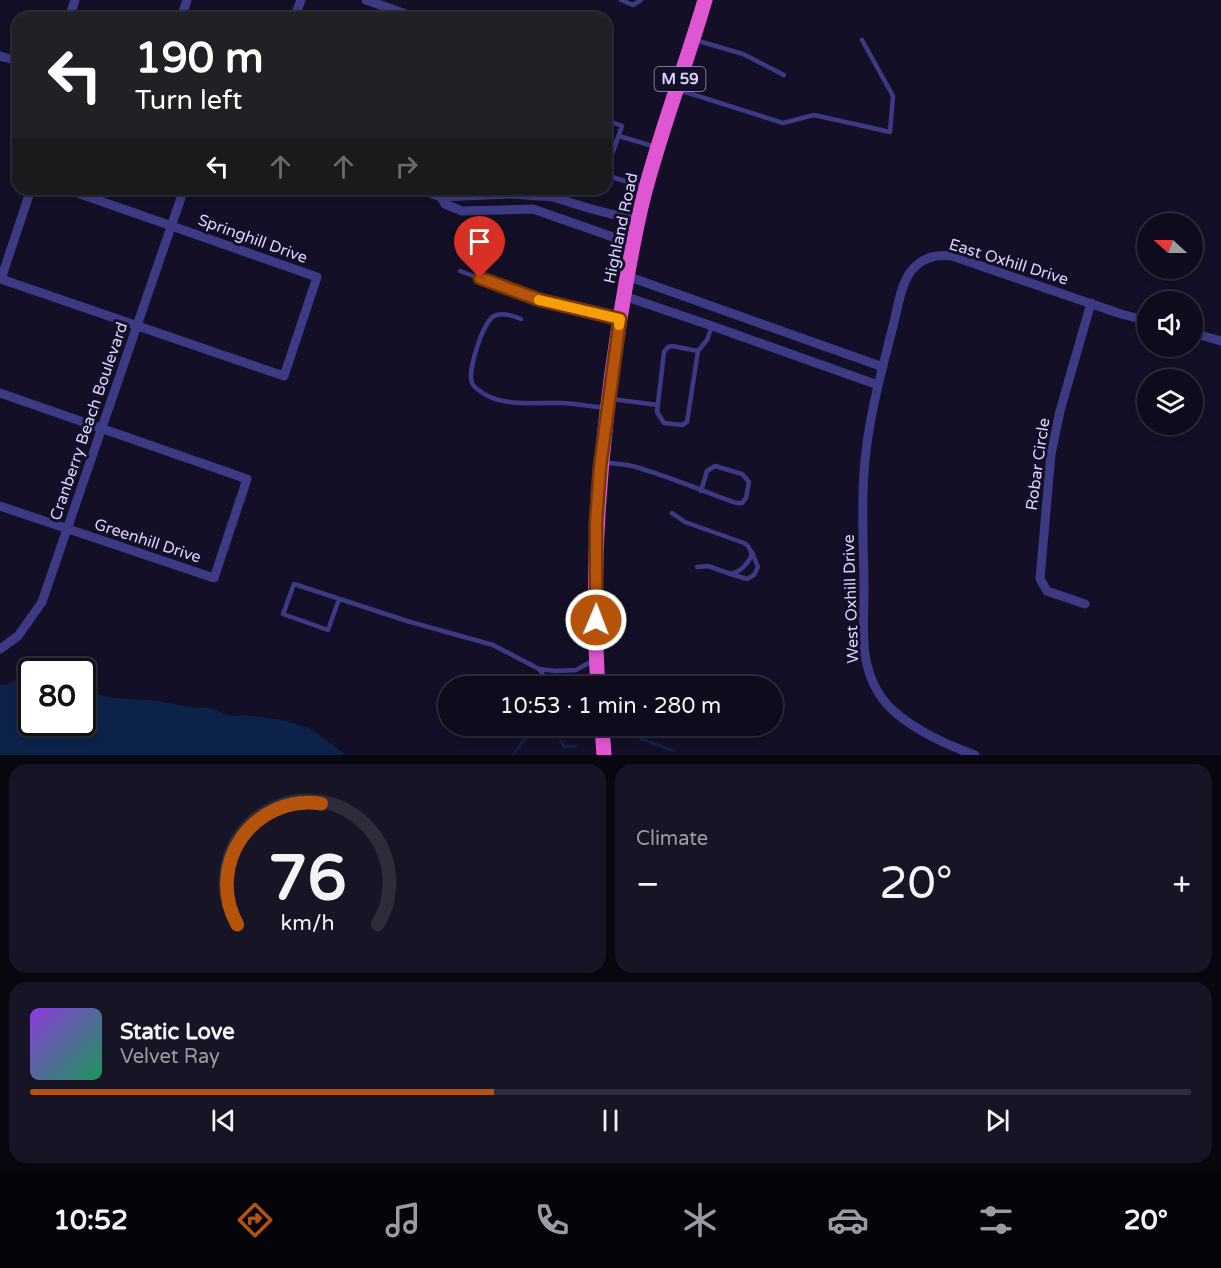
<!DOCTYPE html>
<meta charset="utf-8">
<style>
:root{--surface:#0e0b1c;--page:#171425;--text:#f1f3f6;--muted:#9b9ba3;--line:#2e2b3b;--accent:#b45309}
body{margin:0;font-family:"Varela Round",sans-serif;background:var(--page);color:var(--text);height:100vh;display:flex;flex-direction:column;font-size:22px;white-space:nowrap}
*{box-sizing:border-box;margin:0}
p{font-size:20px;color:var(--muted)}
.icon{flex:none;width:33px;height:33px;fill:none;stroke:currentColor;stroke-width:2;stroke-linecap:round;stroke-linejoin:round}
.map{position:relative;height:755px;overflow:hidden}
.details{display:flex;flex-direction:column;gap:9px;padding:9px;background:#08060f;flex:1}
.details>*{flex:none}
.hud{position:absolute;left:12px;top:12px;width:600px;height:183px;border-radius:18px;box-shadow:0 3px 9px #0003,0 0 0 2px var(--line);background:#202124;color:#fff;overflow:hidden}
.needle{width:39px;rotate:291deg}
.fabs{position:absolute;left:1137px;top:213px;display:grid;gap:12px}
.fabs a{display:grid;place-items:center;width:66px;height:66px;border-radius:50%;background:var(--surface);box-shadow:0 3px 9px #0003,0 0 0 2px var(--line);font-size:30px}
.speed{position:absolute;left:18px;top:658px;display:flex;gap:12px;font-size:30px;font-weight:700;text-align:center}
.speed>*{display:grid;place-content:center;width:78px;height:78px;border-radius:50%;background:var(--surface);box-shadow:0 3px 9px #0003,0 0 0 2px var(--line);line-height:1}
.speed .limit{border:3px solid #111;border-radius:9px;background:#fff;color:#111}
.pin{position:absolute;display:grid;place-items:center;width:51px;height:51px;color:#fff;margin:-62px -26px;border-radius:50% 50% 50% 0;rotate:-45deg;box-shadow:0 0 6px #0007}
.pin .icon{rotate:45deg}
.me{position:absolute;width:66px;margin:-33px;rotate:1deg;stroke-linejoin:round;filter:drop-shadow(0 0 4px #0008)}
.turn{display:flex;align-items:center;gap:21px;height:126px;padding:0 24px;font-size:27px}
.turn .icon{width:78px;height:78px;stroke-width:2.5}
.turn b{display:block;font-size:42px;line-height:51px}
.lanes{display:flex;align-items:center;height:57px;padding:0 24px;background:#0003;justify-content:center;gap:30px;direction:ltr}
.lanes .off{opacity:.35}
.big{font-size:45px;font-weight:600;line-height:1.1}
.details .tile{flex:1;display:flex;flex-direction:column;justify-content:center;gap:9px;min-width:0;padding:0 21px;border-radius:18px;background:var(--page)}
.details .dial{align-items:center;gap:0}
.dial svg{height:156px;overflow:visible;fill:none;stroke:var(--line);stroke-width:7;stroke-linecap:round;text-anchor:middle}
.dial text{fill:var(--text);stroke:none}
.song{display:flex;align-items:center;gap:18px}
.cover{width:72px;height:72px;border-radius:9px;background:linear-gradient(135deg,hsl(270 70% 55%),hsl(150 70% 35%))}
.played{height:6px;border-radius:3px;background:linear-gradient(90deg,var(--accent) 40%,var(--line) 40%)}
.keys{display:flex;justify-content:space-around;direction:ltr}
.heat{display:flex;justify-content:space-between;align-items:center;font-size:33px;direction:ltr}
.details .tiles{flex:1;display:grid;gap:9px;grid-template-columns:1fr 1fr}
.tile:last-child{grid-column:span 2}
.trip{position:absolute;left:438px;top:676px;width:345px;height:60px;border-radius:30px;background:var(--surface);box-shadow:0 3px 9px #0003,0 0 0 2px var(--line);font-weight:600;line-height:60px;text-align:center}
.tabs{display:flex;height:96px;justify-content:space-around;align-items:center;background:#06040b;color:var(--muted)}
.tabs .icon{width:42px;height:42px}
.tabs .on{color:var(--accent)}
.tabs b{font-size:27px;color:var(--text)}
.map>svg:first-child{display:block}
</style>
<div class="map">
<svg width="1221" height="755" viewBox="0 0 1221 755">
<rect width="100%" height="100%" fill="#130f26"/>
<path fill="#0c2248" d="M 15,680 L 31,680 L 32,723 L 82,723 L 83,690 L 113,698 L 152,700 L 189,707 L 210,708 L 231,716 L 244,715 L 283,720 L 311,729 L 346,755 L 0,755 L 0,685 L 8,685 Z"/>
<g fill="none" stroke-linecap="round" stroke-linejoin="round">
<path stroke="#0c2248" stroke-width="3" d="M 548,726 L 557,731 L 564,747 L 576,746
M 634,736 L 674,751
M 513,755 L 532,729 L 547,726"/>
<path stroke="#3d3a85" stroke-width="4.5" d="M 621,0 L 633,5 L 641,0
M 695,40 L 743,54 L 784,75
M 679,90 L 783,123 L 814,115 L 890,132 L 893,96 L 862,40
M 606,120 L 622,126 L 606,171
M 619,136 L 656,147
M 606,175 L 643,187
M 460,271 L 540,300 L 618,318
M 521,319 C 514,316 502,312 494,316 C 483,322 467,371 472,383 C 474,388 481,392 486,395 C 508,407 539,402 563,403 C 577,404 590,406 604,408
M 698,351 L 672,346 L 668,347 L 664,352 L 657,412 L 664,423 L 682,425 L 687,422 L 698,351 L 707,340 L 712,326
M 611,399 L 658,405
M 603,462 C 614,464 626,464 636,467 C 670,477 703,491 736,503 L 742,503 L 746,498 L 749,482 L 742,474 L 715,466 L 707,471 L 701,491
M 672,513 L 685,522 L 744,543 L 748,546 L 752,554 C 749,563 740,572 731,574 L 708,566 L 697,567
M 731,574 L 747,579 L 754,575 L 758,567 L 752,552
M 339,599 L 328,630 L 283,614 L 294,584 L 407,621 L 493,645 L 539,669 L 556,671 L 576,670 L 594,660
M 539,669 C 551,690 575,686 595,684"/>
<path stroke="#3d3a85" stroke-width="9" d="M 366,0 L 409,15 L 408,18
M 69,18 L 75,0
M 181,18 L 187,0
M 294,18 L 301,0
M 0,56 L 18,61
M 31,189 L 1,279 L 284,376 L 317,277 L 66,189
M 419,189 L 441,197 L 512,194 L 553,197 L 588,208 L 638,221
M 441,197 L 445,204 L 462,211 L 533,209 L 633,244
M 627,276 L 883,367
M 624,296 L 715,327 L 878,385
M 1192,333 L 1221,341
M 0,393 L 247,479 L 214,578 L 0,506
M 1085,604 L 1047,591 L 1040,579 L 1051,454 L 1060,411 L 1091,303
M 0,649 L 18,636 L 42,602 L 184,189
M 975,755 C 944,744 895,722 878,692 C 859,661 864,626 864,591 C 864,551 861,512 864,473 C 867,424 880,377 892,330 C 897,313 899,290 909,274 C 920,258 934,254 952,256 L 1121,314 L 1148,321"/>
<path stroke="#e055d1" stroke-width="15" d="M 598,687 C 590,565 600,445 619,325 C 626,282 633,238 644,195 C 661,129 686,65 705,0
M 602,726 L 604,755"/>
</g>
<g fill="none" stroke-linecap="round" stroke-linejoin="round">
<g stroke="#753606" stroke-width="15">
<path id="route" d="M 480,278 L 540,300 L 620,319 L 600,467 L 596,523 L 596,620"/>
</g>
<use href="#route" stroke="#b45309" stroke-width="10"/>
<path stroke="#f59e0b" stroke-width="10" d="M 539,300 L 620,319 L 619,325"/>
</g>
<g text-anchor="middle" stroke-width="6" stroke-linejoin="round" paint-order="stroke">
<rect fill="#130f26" stroke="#9e99be" stroke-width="1.5" x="654.5" y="67" width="51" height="24" rx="4.5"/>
<g font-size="15" font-weight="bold" fill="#d9d4ff">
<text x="680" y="84">M 59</text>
</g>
<g font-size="16" fill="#d9d4ff" stroke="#130f26">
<text transform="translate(620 228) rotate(-78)" y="6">Highland Road</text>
<text transform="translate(253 238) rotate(20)" y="6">Springhill Drive</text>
<text transform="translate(1009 261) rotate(17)" y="6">East Oxhill Drive</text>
<text transform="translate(88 421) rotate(-71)" y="6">Cranberry Beach Boulevard</text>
<text transform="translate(1037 464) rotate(-82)" y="6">Robar Circle</text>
<text transform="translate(148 540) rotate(18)" y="6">Greenhill Drive</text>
<text transform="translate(850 599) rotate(-92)" y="6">West Oxhill Drive</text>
</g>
</g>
</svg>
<div class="fabs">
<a><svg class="needle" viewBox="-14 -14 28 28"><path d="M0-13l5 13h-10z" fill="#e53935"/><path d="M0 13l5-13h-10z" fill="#9b9ba3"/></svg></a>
<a><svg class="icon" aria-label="sound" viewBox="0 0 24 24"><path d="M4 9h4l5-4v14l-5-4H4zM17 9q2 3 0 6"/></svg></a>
<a><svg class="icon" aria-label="layers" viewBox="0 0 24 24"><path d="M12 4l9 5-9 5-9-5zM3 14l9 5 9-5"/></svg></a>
</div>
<div class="speed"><div class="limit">80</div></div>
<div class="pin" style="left:480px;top:278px;background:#d93025"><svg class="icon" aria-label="arrive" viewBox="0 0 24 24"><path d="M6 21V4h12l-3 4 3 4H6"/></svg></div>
<svg class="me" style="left:596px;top:620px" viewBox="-20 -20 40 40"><circle r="17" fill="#b45309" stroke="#fff" stroke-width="3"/><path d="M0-11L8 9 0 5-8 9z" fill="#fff"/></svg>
<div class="trip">10:53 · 1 min · 280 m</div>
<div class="hud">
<div class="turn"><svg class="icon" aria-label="left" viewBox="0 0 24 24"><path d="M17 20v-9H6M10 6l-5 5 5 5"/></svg><div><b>190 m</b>Turn left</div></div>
<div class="lanes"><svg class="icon" aria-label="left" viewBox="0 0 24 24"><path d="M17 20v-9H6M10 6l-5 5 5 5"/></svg><svg class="icon off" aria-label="ahead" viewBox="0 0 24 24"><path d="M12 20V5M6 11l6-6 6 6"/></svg><svg class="icon off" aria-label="ahead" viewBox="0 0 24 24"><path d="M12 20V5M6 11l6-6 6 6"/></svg><svg class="icon off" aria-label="right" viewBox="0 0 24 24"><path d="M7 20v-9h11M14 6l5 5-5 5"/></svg></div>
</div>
</div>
<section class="details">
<div class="tiles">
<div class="tile dial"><svg viewBox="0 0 100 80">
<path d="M14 69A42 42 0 1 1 86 69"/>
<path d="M14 69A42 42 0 0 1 57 7" stroke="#b45309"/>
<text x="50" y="56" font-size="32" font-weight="700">76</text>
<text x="50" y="72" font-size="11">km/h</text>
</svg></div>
<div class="tile"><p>Climate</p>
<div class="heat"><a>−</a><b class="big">20°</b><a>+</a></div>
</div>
<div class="tile">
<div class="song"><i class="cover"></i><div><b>Static Love</b><p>Velvet Ray</p></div></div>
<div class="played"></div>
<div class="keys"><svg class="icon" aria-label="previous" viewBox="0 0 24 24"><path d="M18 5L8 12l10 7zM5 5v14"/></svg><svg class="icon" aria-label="pause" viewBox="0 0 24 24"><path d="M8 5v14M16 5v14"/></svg><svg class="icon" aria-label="next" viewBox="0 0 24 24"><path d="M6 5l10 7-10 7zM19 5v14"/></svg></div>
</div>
</div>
</section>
<nav class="tabs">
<b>10:52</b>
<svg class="icon on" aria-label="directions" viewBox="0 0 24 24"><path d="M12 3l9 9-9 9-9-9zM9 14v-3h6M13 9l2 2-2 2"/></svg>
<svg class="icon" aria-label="music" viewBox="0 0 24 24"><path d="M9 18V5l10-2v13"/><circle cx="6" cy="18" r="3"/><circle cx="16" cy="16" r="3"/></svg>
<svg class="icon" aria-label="phone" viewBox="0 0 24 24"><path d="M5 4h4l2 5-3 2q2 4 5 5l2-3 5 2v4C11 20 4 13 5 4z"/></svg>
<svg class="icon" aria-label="climate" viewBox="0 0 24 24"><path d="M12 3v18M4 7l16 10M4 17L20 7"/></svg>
<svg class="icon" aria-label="car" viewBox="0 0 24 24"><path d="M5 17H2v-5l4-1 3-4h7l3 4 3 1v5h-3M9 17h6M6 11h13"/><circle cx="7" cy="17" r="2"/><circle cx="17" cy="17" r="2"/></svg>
<svg class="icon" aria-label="filters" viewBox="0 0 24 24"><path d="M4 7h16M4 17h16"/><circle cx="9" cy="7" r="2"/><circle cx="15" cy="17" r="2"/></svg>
<b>20°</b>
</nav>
